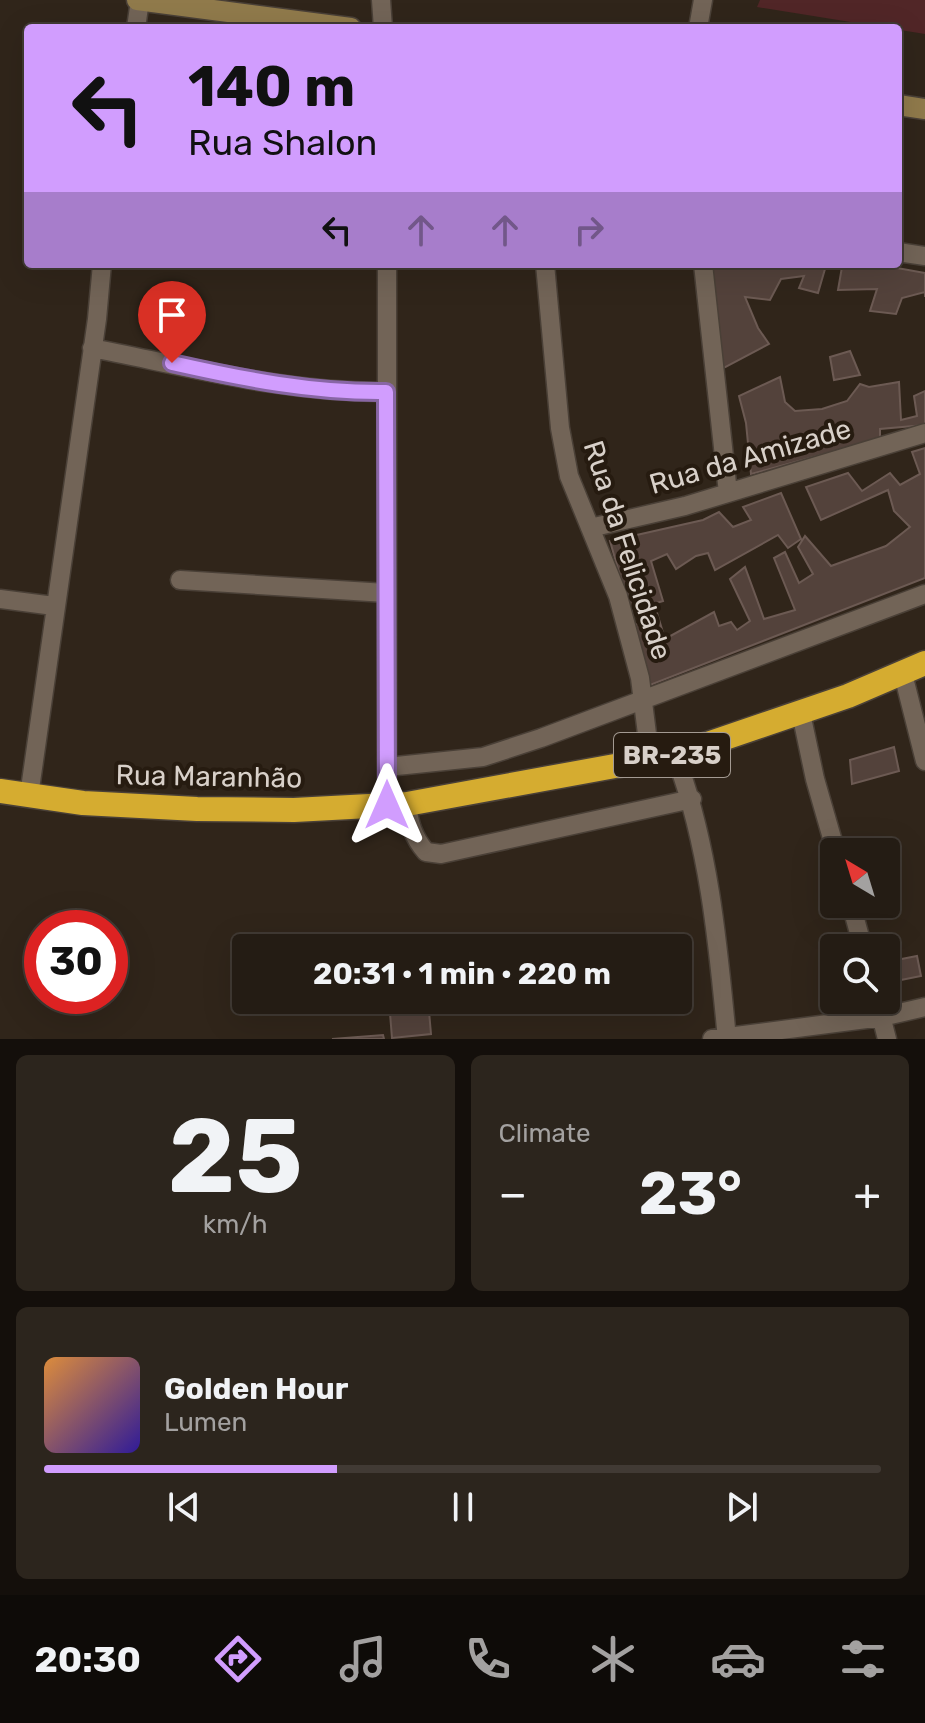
<!DOCTYPE html>
<meta charset="utf-8">
<style>
:root{--surface:#241c14;--page:#2c251d;--text:#f1f3f6;--muted:#a3a1a0;--line:#413a34;--accent:#d19dfe}
body{margin:0;font-family:Rubik,sans-serif;background:var(--page);color:var(--text);height:100vh;display:flex;flex-direction:column;font-size:30px;white-space:nowrap}
*{box-sizing:border-box;margin:0}
p{font-size:26px;color:var(--muted)}
.icon{flex:none;width:44px;height:44px;fill:none;stroke:currentColor;stroke-width:2;stroke-linecap:round;stroke-linejoin:round}
.map{position:relative;height:1039px;overflow:hidden}
.drawer{display:flex;flex-direction:column;gap:16px;padding:16px;background:#140f0b;flex:1}
.drawer>*{flex:none}
.hud{position:absolute;left:24px;top:24px;width:878px;height:244px;border-radius:8px;box-shadow:0 8px 32px #0002,0 0 0 2px var(--line);background:#d19dfe;color:#111;overflow:hidden}
.needle{width:52px;rotate:322deg}
.buttons{position:absolute;left:820px;top:838px;display:grid;gap:16px}
.buttons a{display:grid;place-items:center;width:80px;height:80px;border-radius:8px;background:var(--surface);box-shadow:0 8px 32px #0002,0 0 0 2px var(--line);font-size:40px}
.speed{position:absolute;left:24px;top:910px;display:flex;gap:16px;font-size:40px;font-weight:700;text-align:center}
.speed>*{display:grid;place-content:center;width:104px;height:104px;border-radius:50%;background:var(--surface);box-shadow:0 8px 32px #0002,0 0 0 2px var(--line);line-height:1}
.speed .limit{border:12px solid #d22;background:#fff;color:#111}
.pin{position:absolute;display:grid;place-items:center;width:68px;height:68px;color:#fff;margin:-82px -34px;border-radius:50% 50% 50% 0;rotate:-45deg;box-shadow:0 0 8px #0007}
.pin .icon{rotate:45deg}
.me{position:absolute;width:88px;margin:-44px;rotate:0deg;stroke-linejoin:round;filter:drop-shadow(0 0 6px #0008)}
.turn{display:flex;align-items:center;gap:28px;height:168px;padding:0 32px;font-size:36px}
.turn .icon{width:104px;height:104px;stroke-width:2.5}
.turn b{display:block;font-size:56px;line-height:68px}
.lanes{display:flex;align-items:center;height:76px;padding:0 32px;background:#0003;justify-content:center;gap:40px;direction:ltr}
.lanes .off{opacity:.35}
.big{font-size:60px;font-weight:700;line-height:1.1}
.drawer .tile{flex:1;display:flex;flex-direction:column;justify-content:center;gap:12px;min-width:0;padding:0 28px;border-radius:12px;background:var(--page)}
.drawer .dial{align-items:center;gap:0}
.dial b{font-size:104px;line-height:1}
.song{display:flex;align-items:center;gap:24px}
.cover{width:96px;height:96px;border-radius:12px;background:linear-gradient(135deg,hsl(30 70% 55%),hsl(250 70% 35%))}
.played{height:8px;border-radius:4px;background:linear-gradient(90deg,var(--accent) 35%,var(--line) 35%)}
.keys{display:flex;justify-content:space-around;direction:ltr}
.heat{display:flex;justify-content:space-between;align-items:center;font-size:44px;direction:ltr}
.drawer .tiles{flex:1;display:grid;gap:16px;grid-template-columns:1fr 1fr}
.tile:last-child{grid-column:span 2}
.trip{position:absolute;left:232px;top:934px;width:460px;height:80px;border-radius:8px;background:var(--surface);box-shadow:0 8px 32px #0002,0 0 0 2px var(--line);font-weight:700;line-height:80px;text-align:center}
.tabs{display:flex;height:128px;justify-content:space-around;align-items:center;background:#0e0b08;color:var(--muted)}
.tabs .icon{width:56px;height:56px}
.tabs .selected{color:var(--accent)}
.tabs b{font-size:36px;color:var(--text)}
.map>svg:first-child{display:block}
</style>
<div class="map">
<svg width="925" height="1039" viewBox="0 0 925 1039">
<rect width="100%" height="100%" fill="#30251a"/>
<path fill="#512627" d="M 760,0 L 925,0 L 925,34 L 757,7 Z"/>
<path fill="#53423b" stroke="#6c5a53" stroke-width="2" d="M 706,264 L 875,264 L 925,273 L 925,297 L 925,292 L 902,298 L 896,314 L 870,311 L 877,289 L 838,290 L 842,267 L 825,269 L 818,293 L 799,288 L 804,276 L 781,279 L 770,300 L 745,297 L 758,328 L 769,344 L 718,371 Z
M 850,351 L 860,375 L 834,380 L 830,357 Z
M 780,377 L 785,402 L 795,411 L 822,409 L 847,401 L 860,384 L 869,387 L 899,382 L 901,420 L 917,416 L 914,396 L 925,391 L 925,425 L 880,429 L 880,439 L 751,474 L 746,423 L 739,396 Z
M 925,448 L 925,578 L 650,685 L 632,627 L 657,613 L 665,639 L 714,612 L 719,626 L 731,622 L 737,630 L 750,621 L 730,579 L 745,567 L 764,619 L 795,610 L 774,558 L 785,552 L 799,583 L 813,574 L 798,547 L 805,536 L 831,566 L 886,546 L 910,527 L 894,511 L 888,490 L 821,520 L 806,487 L 848,473 L 862,491 L 890,473 L 900,485 L 920,474 L 912,452 Z
M 781,493 L 801,539 L 788,548 L 778,535 L 715,570 L 708,553 L 696,556 L 676,569 L 667,554 L 651,561 L 663,601 L 630,611 L 610,541 L 703,520 L 719,512 L 733,527 L 751,520 L 743,507 Z
M 894,747 L 899,771 L 852,784 L 850,760 Z
M 917,956 L 921,976 L 886,983 L 886,962 Z
M 372,1000 L 428,1000 L 431,1034 L 392,1038 L 389,1001 L 372,1003 Z
M 383,1035 L 384,1039 L 332,1039 Z"/>
<g fill="none" stroke-linecap="round" stroke-linejoin="round">
<g stroke="#4a4037" stroke-width="21">
<path id="street" d="M 381,0 L 383,28
M 136,28 L 140,0
M 698,28 L 703,0
M 898,252 L 925,256
M 545,264 L 560,428 L 569,476 L 618,596 L 640,678 L 650,758
M 703,264 L 728,493
M 92,348 C 189,367 286,393 386,392
M 590,528 L 685,506 L 925,433
M 180,580 L 386,593
M 0,599 L 54,606
M 903,674 L 925,761
M 801,713 L 815,779 L 836,852
M 675,755 C 709,845 718,944 727,1039
M 387,767 L 483,757 L 541,738 L 925,594
M 29,796 L 97,319 L 102,264
M 407,804 C 409,823 413,837 426,852 L 441,854 L 692,799
M 387,805 L 387,264
M 851,904 L 863,948
M 877,1000 L 887,1039
M 712,1039 L 882,1017 L 925,1007"/>
</g>
<g stroke="#4a4037" stroke-width="23">
<path id="secondary" d="M 137,0 L 351,28
M 898,105 L 925,109"/>
</g>
<g stroke="#4a4037" stroke-width="27">
<path id="highway" d="M 0,791 L 83,803 L 197,809 L 294,810 L 407,804 L 675,755 L 848,696 L 925,663"/>
</g>
<use href="#street" stroke="#726457" stroke-width="18"/>
<use href="#secondary" stroke="#907a4b" stroke-width="20"/>
<use href="#highway" stroke="#d5ac30" stroke-width="24"/>
</g>
<g fill="none" stroke-linecap="round" stroke-linejoin="round">
<g stroke="#8866a5" stroke-width="20">
<path id="route" d="M 172,363 C 243,379 313,393 386,392 L 387,805"/>
</g>
<use href="#route" stroke="#d19dfe" stroke-width="14"/>
</g>
<g text-anchor="middle" stroke-width="8" stroke-linejoin="round" paint-order="stroke">
<rect fill="#261b10" stroke="#a39a92" stroke-width="2" x="614" y="733" width="116" height="44" rx="6"/>
<g font-size="26" font-weight="bold" fill="#d8d0c9">
<text x="672" y="764">BR-235</text>
</g>
<g font-size="28" fill="#d8d0c9" stroke="#261b10">
<text transform="translate(750 456) rotate(-16)" y="10">Rua da Amizade</text>
<text transform="translate(628 550) rotate(72)" y="10">Rua da Felicidade</text>
<text transform="translate(209 776) rotate(1)" y="10">Rua Maranhão</text>
</g>
</g>
</svg>
<div class="buttons">
<a><svg class="needle" viewBox="-14 -14 28 28"><path d="M0-13l5 13h-10z" fill="#e53935"/><path d="M0 13l5-13h-10z" fill="#a3a1a0"/></svg></a>
<a><svg class="icon" aria-label="search" viewBox="0 0 24 24"><circle cx="10" cy="10" r="6"/><path d="M15 15l6 6"/></svg></a>
</div>
<div class="speed"><div class="limit">30</div></div>
<div class="pin" style="left:172px;top:363px;background:#d93025"><svg class="icon" aria-label="arrive" viewBox="0 0 24 24"><path d="M6 21V4h12l-3 4 3 4H6"/></svg></div>
<svg class="me" style="left:387px;top:805px" viewBox="-20 -20 40 40"><path d="M0-17L14 15 0 8-14 15z" fill="#d19dfe" stroke="#fff" stroke-width="4"/></svg>
<div class="trip">20:31 · 1 min · 220 m</div>
<div class="hud">
<div class="turn"><svg class="icon" aria-label="left" viewBox="0 0 24 24"><path d="M17 20v-9H6M10 6l-5 5 5 5"/></svg><div><b>140 m</b>Rua Shalon</div></div>
<div class="lanes"><svg class="icon" aria-label="left" viewBox="0 0 24 24"><path d="M17 20v-9H6M10 6l-5 5 5 5"/></svg><svg class="icon off" aria-label="ahead" viewBox="0 0 24 24"><path d="M12 20V5M6 11l6-6 6 6"/></svg><svg class="icon off" aria-label="ahead" viewBox="0 0 24 24"><path d="M12 20V5M6 11l6-6 6 6"/></svg><svg class="icon off" aria-label="right" viewBox="0 0 24 24"><path d="M7 20v-9h11M14 6l5 5-5 5"/></svg></div>
</div>
</div>
<section class="drawer">
<div class="tiles">
<div class="tile dial"><b>25</b><p>km/h</p></div>
<div class="tile"><p>Climate</p>
<div class="heat"><a>−</a><b class="big">23°</b><a>+</a></div>
</div>
<div class="tile">
<div class="song"><i class="cover"></i><div><b>Golden Hour</b><p>Lumen</p></div></div>
<div class="played"></div>
<div class="keys"><svg class="icon" aria-label="previous" viewBox="0 0 24 24"><path d="M18 5L8 12l10 7zM5 5v14"/></svg><svg class="icon" aria-label="pause" viewBox="0 0 24 24"><path d="M8 5v14M16 5v14"/></svg><svg class="icon" aria-label="next" viewBox="0 0 24 24"><path d="M6 5l10 7-10 7zM19 5v14"/></svg></div>
</div>
</div>
</section>
<nav class="tabs">
<b>20:30</b>
<svg class="icon selected" aria-label="directions" viewBox="0 0 24 24"><path d="M12 3l9 9-9 9-9-9zM9 14v-3h6M13 9l2 2-2 2"/></svg>
<svg class="icon" aria-label="music" viewBox="0 0 24 24"><path d="M9 18V5l10-2v13"/><circle cx="6" cy="18" r="3"/><circle cx="16" cy="16" r="3"/></svg>
<svg class="icon" aria-label="phone" viewBox="0 0 24 24"><path d="M5 4h4l2 5-3 2q2 4 5 5l2-3 5 2v4C11 20 4 13 5 4z"/></svg>
<svg class="icon" aria-label="climate" viewBox="0 0 24 24"><path d="M12 3v18M4 7l16 10M4 17L20 7"/></svg>
<svg class="icon" aria-label="car" viewBox="0 0 24 24"><path d="M5 17H2v-5l4-1 3-4h7l3 4 3 1v5h-3M9 17h6M6 11h13"/><circle cx="7" cy="17" r="2"/><circle cx="17" cy="17" r="2"/></svg>
<svg class="icon" aria-label="filters" viewBox="0 0 24 24"><path d="M4 7h16M4 17h16"/><circle cx="9" cy="7" r="2"/><circle cx="15" cy="17" r="2"/></svg>
</nav>
